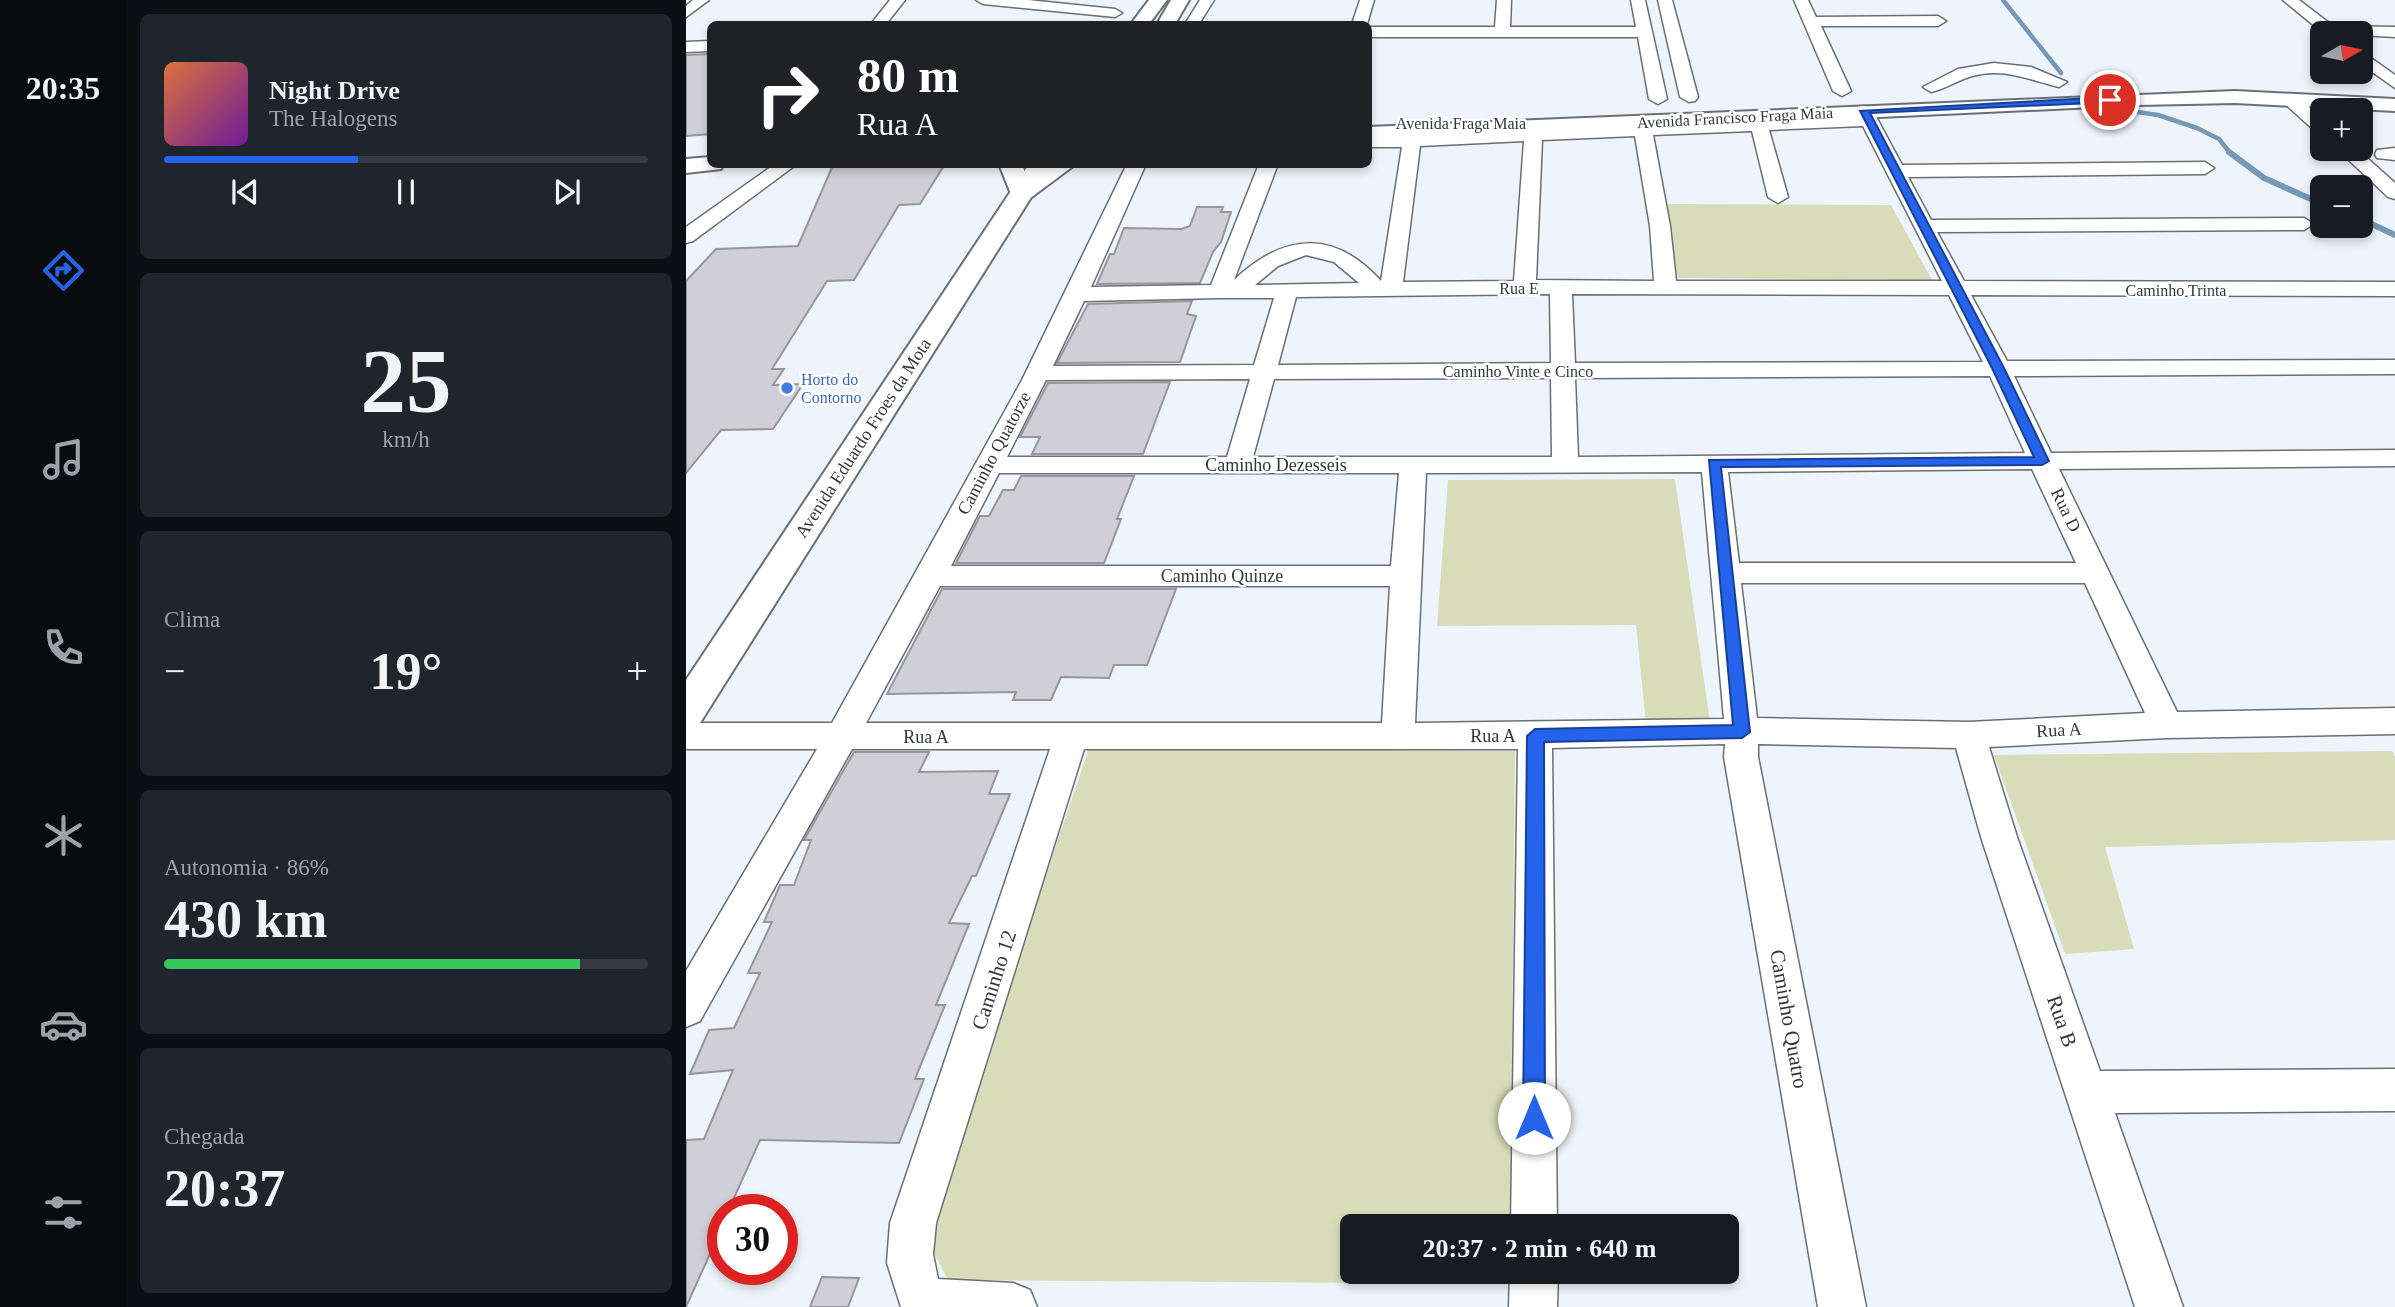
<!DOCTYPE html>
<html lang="pt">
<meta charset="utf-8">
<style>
:root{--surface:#171b24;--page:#20242c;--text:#f1f3f6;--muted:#9ea1a6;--line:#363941;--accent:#2563eb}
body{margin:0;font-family:"Times New Roman",serif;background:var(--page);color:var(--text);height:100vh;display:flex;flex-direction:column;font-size:26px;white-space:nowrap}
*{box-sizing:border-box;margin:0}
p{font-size:23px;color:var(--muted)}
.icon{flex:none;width:38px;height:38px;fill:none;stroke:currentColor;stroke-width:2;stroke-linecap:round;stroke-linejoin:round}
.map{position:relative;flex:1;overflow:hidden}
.sheet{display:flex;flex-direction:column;gap:14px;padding:14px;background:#0d0f14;width:560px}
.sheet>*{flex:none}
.top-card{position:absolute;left:21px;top:21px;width:665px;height:147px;border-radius:10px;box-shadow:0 4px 10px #0003;background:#202124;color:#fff;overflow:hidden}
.needle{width:46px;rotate:81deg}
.buttons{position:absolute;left:1624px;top:21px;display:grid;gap:14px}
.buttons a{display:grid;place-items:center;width:63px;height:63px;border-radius:10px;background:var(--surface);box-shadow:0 4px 10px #0003;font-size:35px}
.speed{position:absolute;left:21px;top:1194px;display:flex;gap:14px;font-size:35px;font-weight:700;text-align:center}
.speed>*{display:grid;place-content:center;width:91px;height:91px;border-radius:50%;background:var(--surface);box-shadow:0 4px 10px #0003;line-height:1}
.speed .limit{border:10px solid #d22;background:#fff;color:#111}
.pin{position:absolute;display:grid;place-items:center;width:60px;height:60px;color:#fff;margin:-30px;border:4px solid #fff;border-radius:50%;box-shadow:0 2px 7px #0007}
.me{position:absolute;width:77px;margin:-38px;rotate:0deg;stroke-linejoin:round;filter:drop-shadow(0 0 5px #0008)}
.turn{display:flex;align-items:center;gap:24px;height:147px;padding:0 35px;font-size:32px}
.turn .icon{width:91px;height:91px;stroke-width:2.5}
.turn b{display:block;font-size:49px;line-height:60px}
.big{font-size:52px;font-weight:700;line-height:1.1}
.sheet .card{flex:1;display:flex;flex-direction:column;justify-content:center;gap:10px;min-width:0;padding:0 24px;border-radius:10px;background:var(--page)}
.sheet .dial{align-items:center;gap:0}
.dial b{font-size:91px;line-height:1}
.song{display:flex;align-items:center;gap:21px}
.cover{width:84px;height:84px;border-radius:10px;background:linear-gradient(135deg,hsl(20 70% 55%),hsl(280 70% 35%))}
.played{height:7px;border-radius:4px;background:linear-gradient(90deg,var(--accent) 40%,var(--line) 40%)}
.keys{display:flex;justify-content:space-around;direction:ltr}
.heat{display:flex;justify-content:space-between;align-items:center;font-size:38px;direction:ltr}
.charge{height:10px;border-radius:5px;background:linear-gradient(90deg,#34c759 86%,var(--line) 0)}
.trip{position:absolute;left:654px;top:1214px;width:399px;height:70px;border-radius:10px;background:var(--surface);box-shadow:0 4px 10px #0003;font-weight:700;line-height:70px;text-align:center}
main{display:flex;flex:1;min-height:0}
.menu{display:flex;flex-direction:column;width:126px;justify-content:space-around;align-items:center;background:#090b0e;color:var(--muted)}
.menu .icon{width:49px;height:49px}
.menu .selected{color:var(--accent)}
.menu b{font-size:32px;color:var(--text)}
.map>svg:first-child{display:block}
</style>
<main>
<nav class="menu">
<b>20:35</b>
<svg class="icon selected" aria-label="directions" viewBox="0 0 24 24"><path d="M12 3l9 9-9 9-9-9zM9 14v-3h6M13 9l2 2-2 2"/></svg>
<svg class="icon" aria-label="music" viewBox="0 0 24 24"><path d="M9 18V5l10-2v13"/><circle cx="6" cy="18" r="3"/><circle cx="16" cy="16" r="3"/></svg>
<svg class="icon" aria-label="phone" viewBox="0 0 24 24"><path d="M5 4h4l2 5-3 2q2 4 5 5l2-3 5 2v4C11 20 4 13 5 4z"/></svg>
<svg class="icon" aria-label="climate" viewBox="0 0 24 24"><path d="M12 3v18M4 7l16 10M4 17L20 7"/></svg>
<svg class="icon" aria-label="car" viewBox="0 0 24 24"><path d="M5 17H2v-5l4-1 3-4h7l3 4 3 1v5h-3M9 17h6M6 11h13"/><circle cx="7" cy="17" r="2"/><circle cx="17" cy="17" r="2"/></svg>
<svg class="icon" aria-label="filters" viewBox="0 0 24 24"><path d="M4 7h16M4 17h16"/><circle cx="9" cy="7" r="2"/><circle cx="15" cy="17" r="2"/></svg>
</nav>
<section class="sheet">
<div class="card">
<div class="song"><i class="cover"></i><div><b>Night Drive</b><p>The Halogens</p></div></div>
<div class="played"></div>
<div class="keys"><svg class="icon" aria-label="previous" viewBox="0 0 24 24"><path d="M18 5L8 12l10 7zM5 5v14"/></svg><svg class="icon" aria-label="pause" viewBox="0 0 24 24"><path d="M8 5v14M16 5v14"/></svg><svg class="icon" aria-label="next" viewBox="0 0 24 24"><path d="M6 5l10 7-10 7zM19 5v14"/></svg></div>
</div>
<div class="card dial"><b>25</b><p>km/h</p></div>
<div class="card"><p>Clima</p>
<div class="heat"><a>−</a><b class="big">19°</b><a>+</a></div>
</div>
<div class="card"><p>Autonomia · 86%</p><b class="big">430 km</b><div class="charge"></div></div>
<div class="card"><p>Chegada</p><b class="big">20:37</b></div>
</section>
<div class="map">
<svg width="1709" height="1307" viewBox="0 0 1709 1307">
<rect width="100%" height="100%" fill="#eef4fb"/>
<path fill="#d8dcb8" d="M 977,204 L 1205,205 L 1246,280 L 992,278 Z
M 989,479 L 1024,722 L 960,723 L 950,625 L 751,626 L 762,480 Z
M 403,748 L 829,751 L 824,1227 L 667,1227 L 667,1272 L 823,1272 L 823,1284 L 262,1280 L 244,1245 L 260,1170 Z
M 1706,751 L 1709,757 L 1709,840 L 1419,847 L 1448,949 L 1379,954 L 1308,755 Z"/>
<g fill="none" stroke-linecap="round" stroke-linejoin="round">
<path stroke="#7598b5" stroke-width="4.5" d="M 1317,0 L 1375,73
M 1429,104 L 1444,111 L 1472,115 L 1511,128 L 1533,139 L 1545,154"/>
<path stroke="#7598b5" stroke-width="6" d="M 1543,152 L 1578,178 L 1636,204
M 1675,219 L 1709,235"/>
</g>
<path fill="#d0cfd6" stroke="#97959d" stroke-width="2" d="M 24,54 L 24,134 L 0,136 L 0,55 Z
M 259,164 L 234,204 L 213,205 L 168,280 L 141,281 L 86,369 L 98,369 L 87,385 L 117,384 L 87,429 L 35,430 L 0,473 L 0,281 L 30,249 L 112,246 L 147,165 Z
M 511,207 L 537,207 L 535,212 L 545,212 L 535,242 L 527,252 L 514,283 L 411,284 L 424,254 L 428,254 L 438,228 L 495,229 L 504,226 Z
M 506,301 L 501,314 L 510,316 L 494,362 L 371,363 L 402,304 Z
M 484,382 L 457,454 L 346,454 L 354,437 L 334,437 L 362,383 Z
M 335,476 L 448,476 L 431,519 L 435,519 L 418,563 L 270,563 L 294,516 L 303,516 L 317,490 L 328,490 Z
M 256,589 L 490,589 L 461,665 L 428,665 L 423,678 L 375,677 L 365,700 L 327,700 L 330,692 L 201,694 Z
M 168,752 L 243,752 L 233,772 L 312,771 L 303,794 L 324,794 L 290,876 L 286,876 L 263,923 L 283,924 L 250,1005 L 259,1005 L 229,1079 L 238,1079 L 213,1143 L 74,1140 L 43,1209 L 37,1209 L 37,1225 L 0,1307 L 0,1140 L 18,1139 L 47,1070 L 4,1074 L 23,1030 L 48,1028 L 74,973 L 62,973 L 86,922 L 78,922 L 94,885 L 108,885 L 125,840 L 118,840 Z
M 136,1277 L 173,1278 L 162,1307 L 124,1307 Z"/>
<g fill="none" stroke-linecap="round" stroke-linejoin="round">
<g stroke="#6a6f75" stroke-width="3">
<path id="minor" d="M 7,0 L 23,0 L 0,17 L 0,6 Z
M 204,0 L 219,0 L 200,24 L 185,24 Z
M 290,0 L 342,0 L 429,9 L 436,13 L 429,17 L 297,4 Z
M 514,0 L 528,0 L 513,24 L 499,24 Z
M 674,0 L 688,0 L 681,24 L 666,24 Z
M 811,0 L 825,0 L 824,27 L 950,27 L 945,0 L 959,0 L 981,99 L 972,104 L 963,99 L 952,37 L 682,37 L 682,27 L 809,27 Z
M 972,0 L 986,0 L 1012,97 L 1009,101 L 1003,102 L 994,97 Z
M 1108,0 L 1122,0 L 1130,17 L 1252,16 L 1260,21 L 1252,26 L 1135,26 L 1165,91 L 1156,96 L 1147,91 Z
M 1597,0 L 1613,0 L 1647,26 L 1709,27 L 1709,37 L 1637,33 Z
M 24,41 L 24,51 L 0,52 L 0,42 Z
M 1675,51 L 1709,75 L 1709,88 L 1675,64 Z
M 1308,63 L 1345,67 L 1381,82 L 1373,87 C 1343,80 1318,67 1286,76 C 1272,80 1259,89 1245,92 L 1237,87 L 1272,69 Z
M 1604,94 L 1610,95 L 1636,119 L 1636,133 L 1630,132 L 1598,103 L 1595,99 L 1598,95 Z
M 1178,106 L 1187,111 L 1216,165 L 1519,162 L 1528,168 L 1519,174 L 1222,177 L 1245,220 L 1618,218 L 1628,224 L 1618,230 L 1251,232 L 1278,281 L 1709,282 L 1709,296 L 1285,295 L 1321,361 L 1709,360 L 1709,374 L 1328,376 L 1365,453 L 1709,450 L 1709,466 L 1373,469 L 1491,712 L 1709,708 L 1709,734 L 1481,738 L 1303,747 L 1331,837 L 1414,1071 L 1709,1069 L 1709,1111 L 1429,1113 L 1497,1307 L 1449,1307 L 1295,837 L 1270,748 L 1072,744 L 1072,757 L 1180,1307 L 1132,1307 L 1038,757 L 1039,744 L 866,748 L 871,1227 L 825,1227 L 832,749 L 398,749 L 250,1223 L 247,1254 L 252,1279 L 327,1283 L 344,1290 L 351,1307 L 215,1307 L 201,1263 L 204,1223 L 364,749 L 166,749 L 14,1021 L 0,1027 L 0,971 L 131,749 L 0,749 L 0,723 L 146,723 L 336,380 L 441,164 L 460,164 L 405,287 L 525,285 L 573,164 L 592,164 L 548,280 C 598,233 648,229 695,281 L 716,147 L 682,147 L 682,136 L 1171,115 L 1172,107 ZM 1177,126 L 1256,281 L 990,281 L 984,226 L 967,135 L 1066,131 L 1082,197 L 1092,203 L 1102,197 L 1083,130 ZM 949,136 L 964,226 L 968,281 L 850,280 L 856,140 ZM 838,141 L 828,281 L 717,282 L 734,146 ZM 620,255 L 648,262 L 673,283 L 569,285 L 592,266 ZM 864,294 L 865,363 L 592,365 L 610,297 ZM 886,294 L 1263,295 L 1297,362 L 889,363 ZM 534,298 L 588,298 L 568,365 L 367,366 L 398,301 ZM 1304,376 L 1339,453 L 892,457 L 889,378 ZM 865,378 L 866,457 L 567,457 L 588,379 ZM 564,379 L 541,457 L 321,457 L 360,380 ZM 1346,469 L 1390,563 L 1053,563 L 1042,472 ZM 1016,472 L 1038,719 L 729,723 L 740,473 ZM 313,473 L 713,473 L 705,566 L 265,566 ZM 1055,583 L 1399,583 L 1459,713 L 1283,722 L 1071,718 ZM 254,586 L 704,586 L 696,723 L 180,723 Z
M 1709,148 L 1709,160 L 1691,158 L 1689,154 L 1691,150 Z
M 1651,149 L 1671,149 L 1709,183 L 1709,199 L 1702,197 Z
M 89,164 L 111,164 L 7,241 L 0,243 L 0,227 Z
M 824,1272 L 872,1272 L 871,1307 L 823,1307 Z"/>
</g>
<g stroke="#6a6f75" stroke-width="4">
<path id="major" d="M 485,0 L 503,0 L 489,24 L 471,24 Z
M 1549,91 L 1709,99 L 1709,111 L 1549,103 L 1452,105 L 682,141 L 682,127 Z
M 24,157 L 24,164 L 38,164 L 35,169 L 0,173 L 0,159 Z
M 313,164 L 336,164 L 341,179 L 363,164 L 390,164 L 343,199 L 327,199 Z"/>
</g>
<g stroke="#6a6f75" stroke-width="4">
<path id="highway" d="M 463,0 L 481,0 L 463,24 L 445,24 Z
M 343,164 L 366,164 L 14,723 L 0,727 L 0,680 Z"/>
</g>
<use href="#minor" fill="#fff" fill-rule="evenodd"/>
<use href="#major" fill="#fff" fill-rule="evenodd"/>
<use href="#highway" fill="#fff" fill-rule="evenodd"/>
</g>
<path fill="#2563eb" stroke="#184099" stroke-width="2" d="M 1424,97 L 1427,102 L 1184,113 L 1318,368 L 1363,461 L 1356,465 L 1035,467 L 1064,732 L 1056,738 L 858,742 L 859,1118 L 856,1125 L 848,1129 L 840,1125 L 837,1118 L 841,736 L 849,729 L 1047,725 L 1023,460 L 1348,457 L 1306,368 L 1174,111 Z"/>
<circle fill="#3f7fe0" stroke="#fff" stroke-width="2.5" cx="101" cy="388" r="7"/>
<g text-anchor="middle" stroke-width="5" stroke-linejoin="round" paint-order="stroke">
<g font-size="16" fill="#343739" stroke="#fff">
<text transform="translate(1049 117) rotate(-3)" y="6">Avenida Francisco Fraga Maia</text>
<text x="775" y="129">Avenida Fraga Maia</text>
<text x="833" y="294">Rua E</text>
<text x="1490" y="296">Caminho Trinta</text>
<text x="832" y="377">Caminho Vinte e Cinco</text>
</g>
<g font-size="16" fill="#366cbe" stroke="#fff" text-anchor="start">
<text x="115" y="385">Horto do<tspan x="115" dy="18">Contorno</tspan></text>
</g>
<g font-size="18" fill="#343739" stroke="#fff">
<text transform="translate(177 438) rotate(-57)" y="6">Avenida Eduardo Froes da Mota</text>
<text transform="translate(308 453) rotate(-62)" y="6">Caminho Quatorze</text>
<text x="590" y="471">Caminho Dezesseis</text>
<text transform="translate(1380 510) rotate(64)" y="6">Rua D</text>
<text x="536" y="582">Caminho Quinze</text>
<text transform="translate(1373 730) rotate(-3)" y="6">Rua A</text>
<text x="807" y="742">Rua A</text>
<text x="240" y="743">Rua A</text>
</g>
<g font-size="21" fill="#343739" stroke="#fff">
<text transform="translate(308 980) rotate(-72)" y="7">Caminho 12</text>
<text transform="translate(1103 1019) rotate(80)" y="7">Caminho Quatro</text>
<text transform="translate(1376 1021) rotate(71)" y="7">Rua B</text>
</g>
</g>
</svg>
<div class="buttons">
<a><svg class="needle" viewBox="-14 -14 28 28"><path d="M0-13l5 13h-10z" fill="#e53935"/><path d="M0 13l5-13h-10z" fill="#9ea1a6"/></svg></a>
<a>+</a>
<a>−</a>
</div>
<div class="speed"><div class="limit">30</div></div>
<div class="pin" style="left:1424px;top:100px;background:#d93025"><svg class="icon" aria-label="arrive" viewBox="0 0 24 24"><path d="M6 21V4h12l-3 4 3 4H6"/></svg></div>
<svg class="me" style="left:848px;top:1118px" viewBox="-20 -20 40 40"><circle r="19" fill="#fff"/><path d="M0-13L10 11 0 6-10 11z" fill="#2563eb"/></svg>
<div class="trip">20:37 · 2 min · 640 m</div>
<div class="top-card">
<div class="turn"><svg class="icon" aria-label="right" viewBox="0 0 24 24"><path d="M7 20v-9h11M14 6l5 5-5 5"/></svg><div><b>80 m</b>Rua A</div></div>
</div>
</div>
</main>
